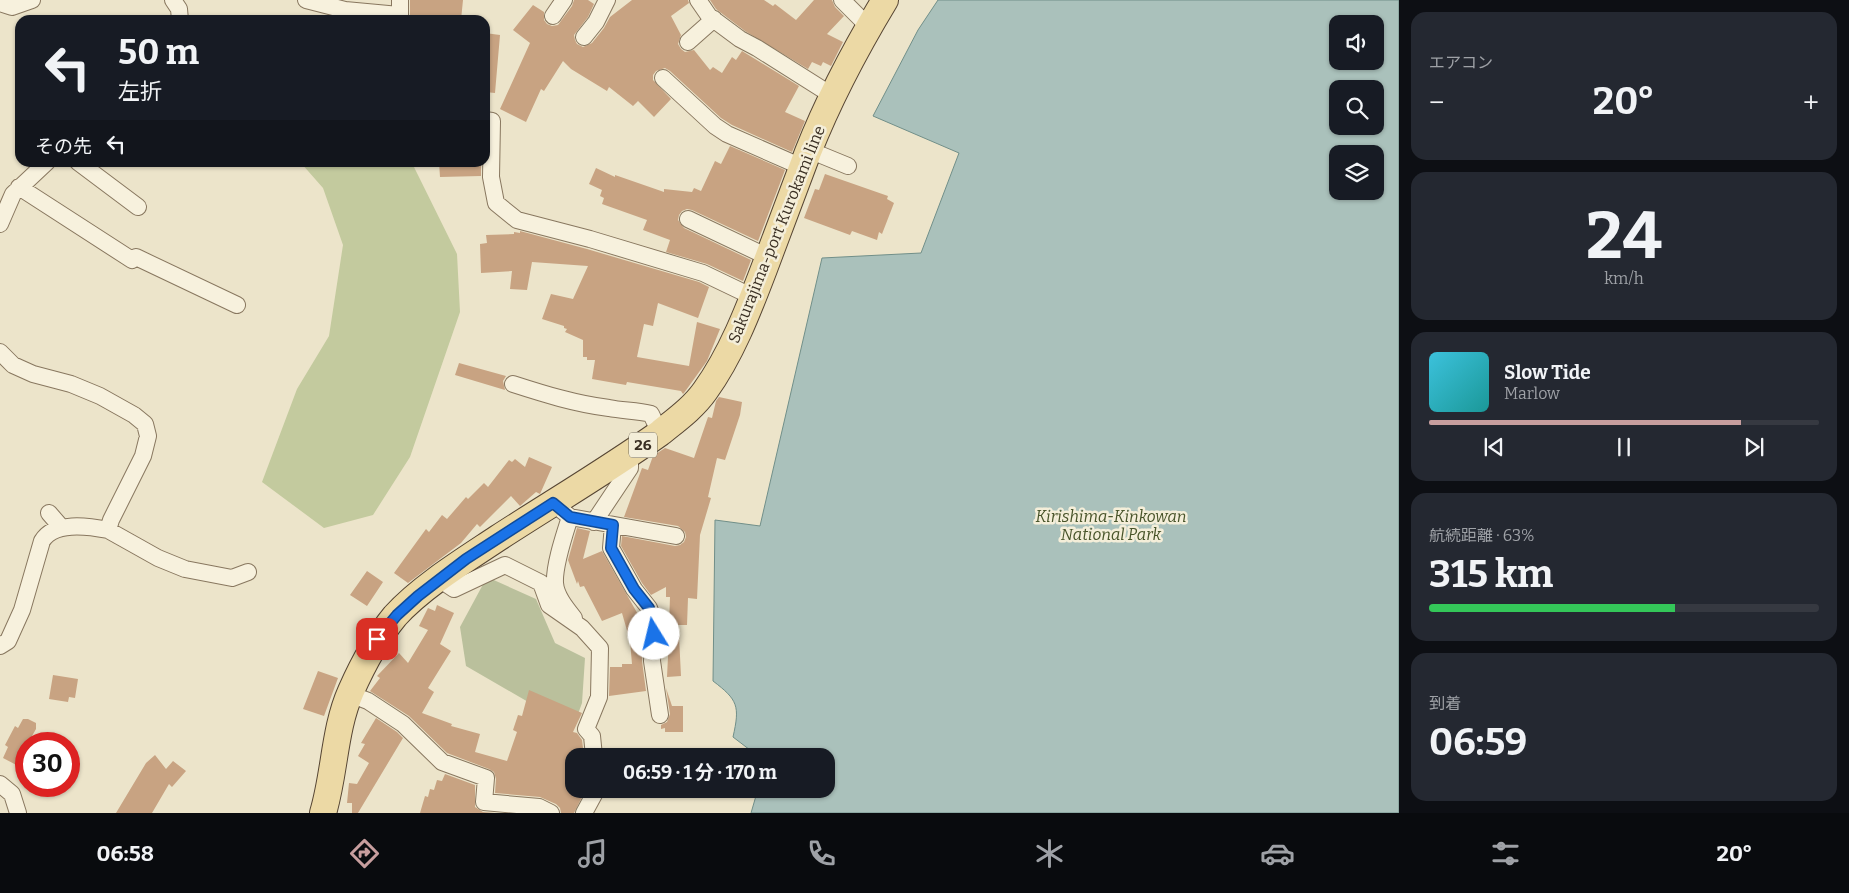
<!DOCTYPE html>
<html lang="ja">
<meta charset="utf-8">
<style>
:root{--surface:#171b24;--page:#242831;--text:#f1f3f6;--muted:#9ea1a6;--line:#363941;--accent:#c79e9e}
body{margin:0;font-family:Bitter,"Noto Sans JP",serif;background:var(--page);color:var(--text);height:100vh;display:flex;flex-direction:column;font-size:19px;white-space:nowrap}
*{box-sizing:border-box;margin:0}
p{font-size:16px;color:var(--muted)}
.icon{flex:none;width:28px;height:28px;fill:none;stroke:currentColor;stroke-width:2;stroke-linecap:round;stroke-linejoin:round}
.map{position:relative;flex:1;overflow:hidden}
.side{display:flex;flex-direction:column;gap:12px;padding:12px;background:#0d0f14;width:450px}
.side>*{flex:none}
.hud{position:absolute;left:15px;top:15px;width:475px;height:152px;border-radius:15px;box-shadow:0 1px 4px #0004;background:#171b24;color:var(--text);overflow:hidden}
.tools{position:absolute;left:1329px;top:15px;display:grid;gap:10px}
.tools a{display:grid;place-items:center;width:55px;height:55px;border-radius:10px;background:var(--surface);box-shadow:0 1px 4px #0004;font-size:25px}
.speed{position:absolute;left:15px;top:732px;display:flex;gap:10px;font-size:25px;font-weight:700;text-align:center}
.speed>*{display:grid;place-content:center;width:65px;height:65px;border-radius:50%;background:var(--surface);box-shadow:0 1px 4px #0004;line-height:1}
.speed .limit{border:8px solid #d22;background:#fff;color:#111}
.pin{position:absolute;display:grid;place-items:center;width:42px;height:42px;color:#fff;margin:-21px;border-radius:10px;box-shadow:0 2px 8px #0006}
.me{position:absolute;width:55px;margin:-28px;rotate:351deg;stroke-linejoin:round;filter:drop-shadow(0 0 4px #0008)}
.turn{display:flex;align-items:center;gap:18px;height:105px;padding:0 20px;font-size:22px}
.turn .icon{width:65px;height:65px;stroke-width:2.5}
.turn b{display:block;font-size:35px;line-height:42px}
.then{display:flex;align-items:center;height:48px;padding:0 20px;background:#0003;gap:10px;font-size:19px}
.big{font-size:38px;font-weight:700;line-height:1.1}
.side .widget{flex:1;display:flex;flex-direction:column;justify-content:center;gap:8px;min-width:0;padding:0 18px;border-radius:15px;background:var(--page)}
.side .dial{align-items:center;gap:0}
.dial b{font-size:65px;line-height:1}
.song{display:flex;align-items:center;gap:15px}
.cover{width:60px;height:60px;border-radius:8px;background:linear-gradient(135deg,hsl(190 70% 55%),hsl(180 70% 35%))}
.played{height:5px;border-radius:2px;background:linear-gradient(90deg,var(--accent) 80%,var(--line) 80%)}
.keys{display:flex;justify-content:space-around;direction:ltr}
.heat{display:flex;justify-content:space-between;align-items:center;font-size:28px;direction:ltr}
.charge{height:8px;border-radius:4px;background:linear-gradient(90deg,#34c759 63%,var(--line) 0)}
.trip{position:absolute;left:565px;top:748px;width:270px;height:50px;border-radius:15px;background:var(--surface);box-shadow:0 1px 4px #0004;font-weight:700;line-height:50px;text-align:center}
.tab-bar{display:flex;height:80px;justify-content:space-around;align-items:center;background:#090b0e;color:var(--muted)}
.tab-bar .icon{width:35px;height:35px}
.tab-bar .active{color:var(--accent)}
.tab-bar b{font-size:22px;color:var(--text)}
main{display:flex;flex:1;min-height:0}
.map>svg:first-child{display:block}
</style>
<main>
<div class="map">
<svg width="1399" height="813" viewBox="0 0 1399 813">
<rect width="100%" height="100%" fill="#ece4ca"/>
<path fill="#c3ca9e" d="M 301,163 L 412,163 L 457,254 L 460,312 L 410,457 L 373,515 L 324,528 L 262,482 L 297,389 L 329,336 L 343,245 L 323,188 Z"/>
<path fill="#bac09c" d="M 487,577 L 536,599 L 555,643 L 585,658 L 582,703 L 573,728 L 466,666 L 460,627 Z"/>
<path fill="#aac1bb" stroke="#718f89" fill-rule="evenodd" d="M 938,0 L 1399,0 L 1399,813 L 751,813 L 758,789 L 826,789 L 826,756 L 755,756 L 750,750 L 733,737 C 740,706 738,700 713,681 L 715,520 L 760,526 L 822,258 L 921,253 L 959,153 L 873,116 L 918,30 ZM 1338,24 L 1375,24 L 1375,61 L 1338,61 ZM 1338,89 L 1375,89 L 1375,126 L 1338,126 ZM 1338,154 L 1375,154 L 1375,191 L 1338,191 Z"/>
<path fill="#c8a382" d="M 410,0 L 463,0 L 461,20 L 410,20 Z
M 574,0 L 588,0 L 594,4 L 588,17 L 574,35 L 575,40 L 577,44 L 583,47 L 592,43 L 604,28 L 610,17 L 632,0 L 688,0 L 689,3 L 671,16 L 681,35 L 678,44 L 681,49 L 685,52 L 694,50 L 710,70 L 713,67 L 722,73 L 732,57 L 736,60 L 742,51 L 799,86 L 785,112 L 805,121 L 792,152 L 732,125 L 721,118 L 670,71 L 665,68 L 656,71 L 653,75 L 653,80 L 671,99 L 654,117 L 638,101 L 633,106 L 609,87 L 607,91 L 571,69 L 563,61 L 544,91 L 541,89 L 526,122 L 500,109 L 530,43 L 513,30 L 533,5 L 544,12 L 544,20 L 547,24 L 552,26 L 558,25 L 572,6 Z
M 710,0 L 764,0 L 773,6 L 775,4 L 796,20 L 814,0 L 832,0 L 835,7 L 844,16 L 827,34 L 843,42 L 831,66 L 823,62 L 821,66 L 812,62 L 808,69 L 745,31 L 716,9 Z
M 485,33 L 500,35 L 495,93 L 485,92 Z
M 730,146 L 785,170 L 758,241 L 692,210 L 687,209 L 682,211 L 679,215 L 678,220 L 684,228 L 751,260 L 743,281 L 707,264 L 666,252 L 670,240 L 643,230 L 647,220 L 602,204 L 604,198 L 600,196 L 602,190 L 589,184 L 596,168 L 615,177 L 615,175 L 664,192 L 664,189 L 692,192 L 694,188 L 701,191 L 715,161 L 721,164 Z
M 439,162 L 481,162 L 481,176 L 440,177 Z
M 825,174 L 888,196 L 887,199 L 894,203 L 882,234 L 879,232 L 877,240 L 852,231 L 850,235 L 804,218 L 815,189 L 819,190 Z
M 520,231 L 587,249 L 699,282 L 709,287 L 698,318 L 658,303 L 653,326 L 644,324 L 637,357 L 689,366 L 697,322 L 720,329 L 707,361 L 684,393 L 683,394 L 681,391 L 627,382 L 626,385 L 592,379 L 595,360 L 587,360 L 587,357 L 583,357 L 583,340 L 565,332 L 567,329 L 564,328 L 564,326 L 542,319 L 551,294 L 573,299 L 588,266 L 532,262 L 527,290 L 510,289 L 512,271 L 481,273 L 480,244 L 487,243 L 486,235 L 514,234 L 514,232 L 520,233 Z
M 459,363 L 506,376 L 503,381 L 505,390 L 455,375 Z
M 719,397 L 742,402 L 740,415 L 725,460 L 717,458 L 708,497 L 711,498 L 700,535 L 697,599 L 688,598 L 687,625 L 669,625 L 670,597 L 666,597 L 666,587 L 651,595 L 642,583 L 621,546 L 622,536 L 675,546 L 680,545 L 684,542 L 686,537 L 685,532 L 678,526 L 624,517 L 642,468 L 648,470 L 653,456 L 665,448 L 694,458 L 708,417 L 712,418 L 716,401 Z
M 529,457 L 552,467 L 540,494 L 536,492 L 520,506 L 511,496 L 480,527 L 477,524 L 461,543 L 408,583 L 394,573 L 426,529 L 429,532 L 442,515 L 447,519 L 466,497 L 468,499 L 484,483 L 488,487 L 509,460 L 512,462 L 515,459 L 525,467 Z
M 577,528 L 590,531 L 583,559 L 602,551 L 644,625 L 642,661 L 646,691 L 609,696 L 610,667 L 622,667 L 622,664 L 632,664 L 630,641 L 622,613 L 602,621 L 584,586 L 580,587 L 578,581 L 577,584 L 568,560 Z
M 367,571 L 383,582 L 367,606 L 350,595 Z
M 437,605 L 454,613 L 440,644 L 451,651 L 428,688 L 434,692 L 422,713 L 452,724 L 451,726 L 480,734 L 475,752 L 507,761 L 517,732 L 513,730 L 518,715 L 522,716 L 529,690 L 582,713 L 573,732 L 577,733 L 582,740 L 584,756 L 574,756 L 574,789 L 586,789 L 574,813 L 561,813 L 560,808 L 556,804 L 540,797 L 495,793 L 496,779 L 494,772 L 489,769 L 447,753 L 409,716 L 370,691 L 380,678 L 377,676 L 399,653 L 408,663 L 428,630 L 419,626 L 428,608 L 435,611 Z
M 669,636 L 679,636 L 681,676 L 667,677 Z
M 318,671 L 338,678 L 324,716 L 303,709 Z
M 53,675 L 78,679 L 75,698 L 69,697 L 68,702 L 49,699 Z
M 666,688 L 672,706 L 683,706 L 683,732 L 665,732 L 665,728 L 661,729 L 661,725 L 667,722 L 670,714 Z
M 376,718 L 397,732 L 403,738 L 358,813 L 352,813 L 352,803 L 347,803 L 349,783 L 357,784 L 369,763 L 358,756 L 365,744 L 361,743 Z
M 23,719 L 28,719 L 36,723 L 36,729 L 32,736 L 48,744 L 26,744 L 26,770 L 3,758 L 8,747 L 5,745 L 15,726 L 18,728 Z
M 155,755 L 166,769 L 173,761 L 186,771 L 172,787 L 169,784 L 152,813 L 116,813 L 146,763 Z
M 445,774 L 475,785 L 475,807 L 483,812 L 495,813 L 420,813 L 425,796 L 428,797 L 430,789 L 434,790 L 437,780 L 442,781 Z"/>
<g fill="none" stroke-linecap="round" stroke-linejoin="round">
<g stroke="#88775f" stroke-width="18">
<path id="minor" d="M 173,0 L 179,9 L 180,20
M 306,0 L 345,10 L 399,15
M 400,0 L 400,20
M 698,0 L 709,16 L 740,39 L 757,48 L 833,96
M 842,0 L 869,27
M 0,3 L 12,7 L 32,0
M 553,16 L 564,0
M 584,37 L 596,22 L 607,0
M 688,42 L 714,19
M 663,78 L 715,126 L 727,134 L 802,167
M 485,120 L 492,121 L 491,177 L 496,203 L 517,220 L 590,239 L 703,273 L 753,297
M 809,150 L 848,166
M 78,162 L 138,207
M 19,187 L 132,260 L 136,257 L 237,305
M 688,219 L 768,257
M 0,224 L 13,194 L 47,162
M 0,352 L 13,365 L 33,374 L 71,384 L 100,396 L 134,415 L 145,424 L 148,436 L 143,456 L 111,520 L 108,530 C 88,526 54,521 42,541 L 22,610 L 8,641 L 0,646
M 513,384 C 544,394 576,404 609,408 C 623,411 637,410 651,414 L 660,433
M 553,503 L 570,517 C 564,536 554,565 555,583 C 556,596 566,608 574,618
M 49,513 L 62,528
M 570,517 L 676,536
M 594,522 L 630,468 L 630,454
M 613,525 L 611,548 L 634,589 L 649,608 L 654,624 L 652,661 L 660,715
M 108,530 L 158,558 L 185,569 L 232,578 L 248,572
M 439,579 L 454,589 L 505,565 L 541,583 L 549,605 L 582,628 L 600,648 L 599,697 L 586,729 L 592,736 L 594,756
M 350,694 L 368,701 L 403,724 L 442,762 L 486,778 L 484,802 L 539,807 L 551,813
M 0,784 L 12,794 L 18,813
M 584,813 L 597,789"/>
</g>
<g stroke="#564533" stroke-width="28">
<path id="primary" d="M 323,813 C 335,773 334,729 351,691 C 363,664 376,639 395,616 C 421,587 465,560 498,538 C 552,503 608,470 660,433 C 676,420 693,408 705,391 C 731,355 748,311 764,269 C 779,230 793,191 808,152 C 829,99 856,48 885,0"/>
</g>
<use href="#minor" stroke="#f7f1dd" stroke-width="16"/>
<use href="#primary" stroke="#ecd9a5" stroke-width="26"/>
</g>
<g fill="none" stroke-linecap="round" stroke-linejoin="round">
<g stroke="#114b97" stroke-width="12">
<path id="route" d="M 377,639 L 397,615 L 418,596 L 466,559 L 553,503 L 570,517 L 613,525 L 611,548 L 634,589 L 649,608 L 654,624 L 654,634"/>
</g>
<use href="#route" stroke="#1a73e8" stroke-width="9"/>
</g>
<g text-anchor="middle" stroke-width="5" stroke-linejoin="round" paint-order="stroke">
<rect fill="#f4eed9" stroke="#716859" stroke-width="1" x="629" y="432.5" width="28" height="25" rx="4"/>
<g font-size="15" font-weight="bold" fill="#392e22">
<text x="643" y="450">26</text>
</g>
<g font-size="16" fill="#392e22" stroke="#f4eed9">
<text transform="translate(776 234) rotate(-68)" y="6">Sakurajima-port Kurokami line</text>
</g>
<g font-size="16" font-style="italic" fill="#48542a" stroke="#f4eed9">
<text x="1111" y="522">Kirishima-Kinkowan<tspan x="1111" dy="18">National Park</tspan></text>
</g>
</g>
</svg>
<div class="tools">
<a><svg class="icon" aria-label="sound" viewBox="0 0 24 24"><path d="M4 9h4l5-4v14l-5-4H4zM17 9q2 3 0 6"/></svg></a>
<a><svg class="icon" aria-label="search" viewBox="0 0 24 24"><circle cx="10" cy="10" r="6"/><path d="M15 15l6 6"/></svg></a>
<a><svg class="icon" aria-label="layers" viewBox="0 0 24 24"><path d="M12 4l9 5-9 5-9-5zM3 14l9 5 9-5"/></svg></a>
</div>
<div class="speed"><div class="limit">30</div></div>
<div class="pin" style="left:377px;top:639px;background:#d93025"><svg class="icon" aria-label="arrive" viewBox="0 0 24 24"><path d="M6 21V4h12l-3 4 3 4H6"/></svg></div>
<svg class="me" style="left:654px;top:634px" viewBox="-20 -20 40 40"><circle r="19" fill="#fff"/><path d="M0-13L10 11 0 6-10 11z" fill="#1a73e8"/></svg>
<div class="trip">06:59 · 1 分 · 170 m</div>
<div class="hud">
<div class="turn"><svg class="icon" aria-label="left" viewBox="0 0 24 24"><path d="M17 20v-9H6M10 6l-5 5 5 5"/></svg><div><b>50 m</b>左折</div></div>
<div class="then">その先<svg class="icon" aria-label="left" viewBox="0 0 24 24"><path d="M17 20v-9H6M10 6l-5 5 5 5"/></svg></div>
</div>
</div>
<section class="side">
<div class="widget"><p>エアコン</p>
<div class="heat"><a>−</a><b class="big">20°</b><a>+</a></div>
</div>
<div class="widget dial"><b>24</b><p>km/h</p></div>
<div class="widget">
<div class="song"><i class="cover"></i><div><b>Slow Tide</b><p>Marlow</p></div></div>
<div class="played"></div>
<div class="keys"><svg class="icon" aria-label="previous" viewBox="0 0 24 24"><path d="M18 5L8 12l10 7zM5 5v14"/></svg><svg class="icon" aria-label="pause" viewBox="0 0 24 24"><path d="M8 5v14M16 5v14"/></svg><svg class="icon" aria-label="next" viewBox="0 0 24 24"><path d="M6 5l10 7-10 7zM19 5v14"/></svg></div>
</div>
<div class="widget"><p>航続距離 · 63%</p><b class="big">315 km</b><div class="charge"></div></div>
<div class="widget"><p>到着</p><b class="big">06:59</b></div>
</section>
</main>
<nav class="tab-bar">
<b>06:58</b>
<svg class="icon active" aria-label="directions" viewBox="0 0 24 24"><path d="M12 3l9 9-9 9-9-9zM9 14v-3h6M13 9l2 2-2 2"/></svg>
<svg class="icon" aria-label="music" viewBox="0 0 24 24"><path d="M9 18V5l10-2v13"/><circle cx="6" cy="18" r="3"/><circle cx="16" cy="16" r="3"/></svg>
<svg class="icon" aria-label="phone" viewBox="0 0 24 24"><path d="M5 4h4l2 5-3 2q2 4 5 5l2-3 5 2v4C11 20 4 13 5 4z"/></svg>
<svg class="icon" aria-label="climate" viewBox="0 0 24 24"><path d="M12 3v18M4 7l16 10M4 17L20 7"/></svg>
<svg class="icon" aria-label="car" viewBox="0 0 24 24"><path d="M5 17H2v-5l4-1 3-4h7l3 4 3 1v5h-3M9 17h6M6 11h13"/><circle cx="7" cy="17" r="2"/><circle cx="17" cy="17" r="2"/></svg>
<svg class="icon" aria-label="filters" viewBox="0 0 24 24"><path d="M4 7h16M4 17h16"/><circle cx="9" cy="7" r="2"/><circle cx="15" cy="17" r="2"/></svg>
<b>20°</b>
</nav>
